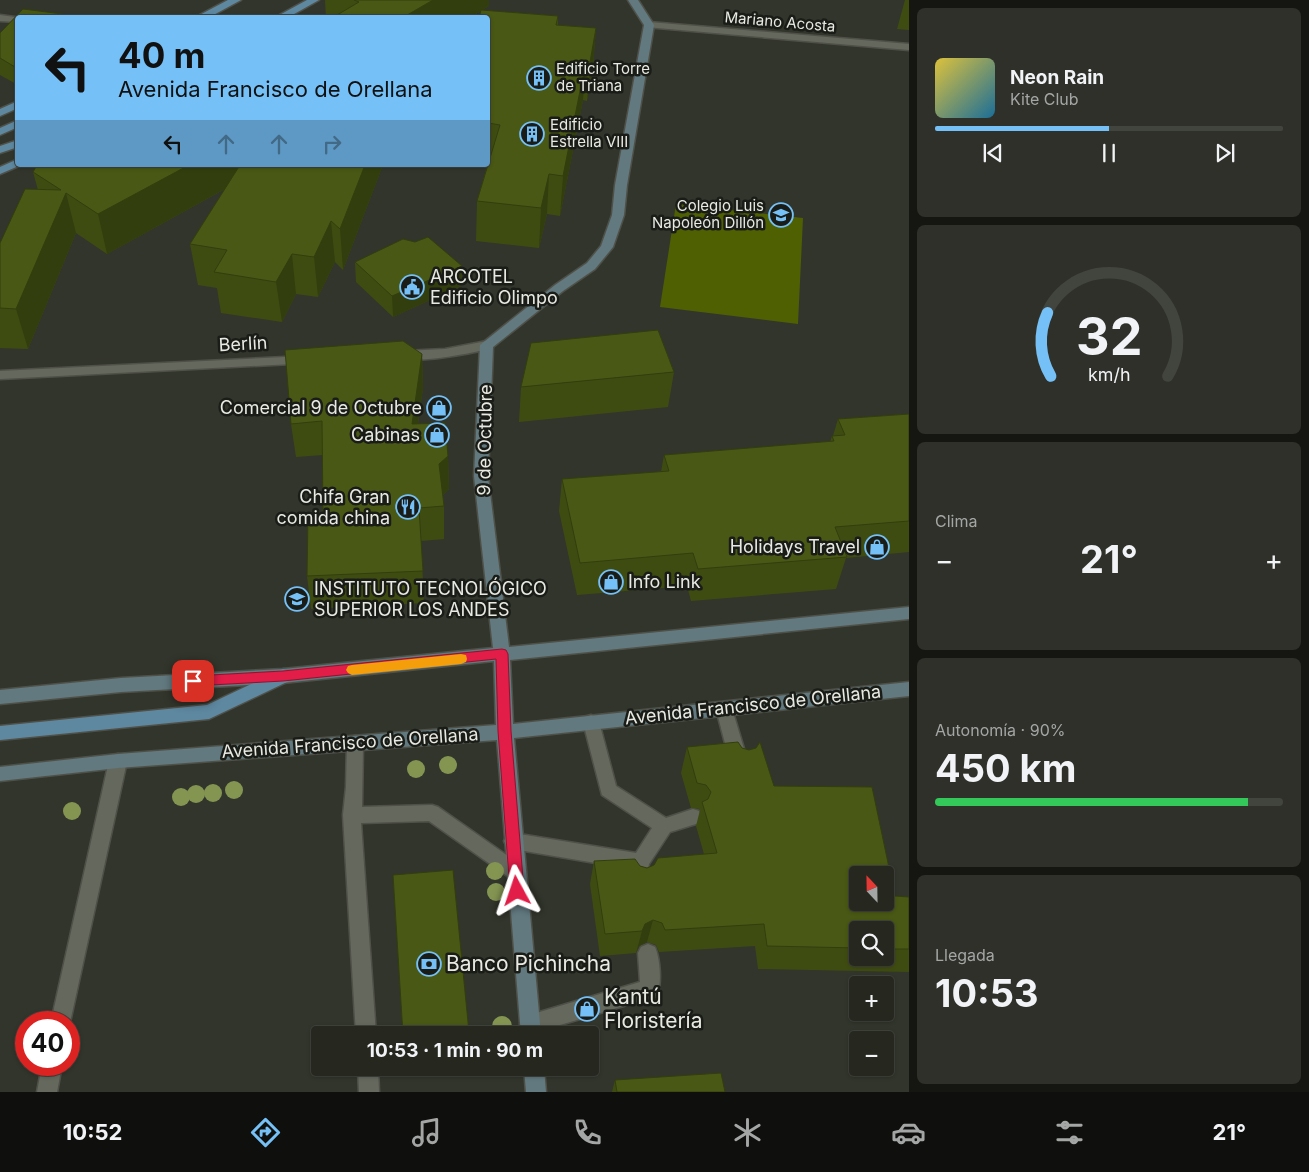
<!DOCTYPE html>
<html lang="es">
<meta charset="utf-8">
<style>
:root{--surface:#262820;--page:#2e3029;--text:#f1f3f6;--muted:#a4a6a5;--line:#42443e;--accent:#75c0f6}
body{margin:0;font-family:Inter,sans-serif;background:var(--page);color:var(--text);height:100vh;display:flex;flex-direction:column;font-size:19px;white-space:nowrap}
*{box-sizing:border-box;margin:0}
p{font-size:16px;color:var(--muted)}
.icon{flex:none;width:28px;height:28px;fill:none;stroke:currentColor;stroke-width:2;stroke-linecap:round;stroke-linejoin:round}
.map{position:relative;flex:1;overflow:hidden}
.sheet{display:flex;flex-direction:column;gap:8px;padding:8px;background:#151612;width:400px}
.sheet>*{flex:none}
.banner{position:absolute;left:15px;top:15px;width:475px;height:152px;border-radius:5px;box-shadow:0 1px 4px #0004,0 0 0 1px var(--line);background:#75c0f6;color:#111;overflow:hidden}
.needle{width:32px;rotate:338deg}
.controls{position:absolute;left:849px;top:866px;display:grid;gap:10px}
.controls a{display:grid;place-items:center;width:45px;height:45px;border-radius:5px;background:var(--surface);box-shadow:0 1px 4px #0004,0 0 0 1px var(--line);font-size:25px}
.speed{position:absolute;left:15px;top:1011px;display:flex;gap:10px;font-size:25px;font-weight:700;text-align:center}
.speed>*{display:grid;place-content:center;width:65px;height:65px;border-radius:50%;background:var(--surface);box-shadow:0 1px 4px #0004,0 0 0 1px var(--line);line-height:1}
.speed .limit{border:8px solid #d22;background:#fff;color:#111}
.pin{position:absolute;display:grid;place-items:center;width:42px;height:42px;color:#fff;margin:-21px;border-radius:10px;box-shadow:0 2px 8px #0006}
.me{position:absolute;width:55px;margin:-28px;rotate:355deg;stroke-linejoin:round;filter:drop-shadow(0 0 4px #0008)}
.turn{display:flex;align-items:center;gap:18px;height:105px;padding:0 20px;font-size:22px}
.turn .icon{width:65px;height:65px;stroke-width:2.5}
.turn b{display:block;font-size:35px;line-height:42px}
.lanes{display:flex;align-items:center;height:48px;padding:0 20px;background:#0003;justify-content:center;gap:25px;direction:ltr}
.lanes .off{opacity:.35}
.big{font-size:38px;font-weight:700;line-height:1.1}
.sheet .card{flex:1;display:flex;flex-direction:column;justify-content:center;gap:8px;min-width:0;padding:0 18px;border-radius:8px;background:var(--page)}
.sheet .dial{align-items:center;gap:0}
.dial svg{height:130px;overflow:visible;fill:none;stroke:var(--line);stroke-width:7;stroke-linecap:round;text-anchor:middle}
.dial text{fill:var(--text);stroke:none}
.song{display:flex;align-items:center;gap:15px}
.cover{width:60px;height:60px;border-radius:8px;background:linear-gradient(135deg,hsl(50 70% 55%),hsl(200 70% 35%))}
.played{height:5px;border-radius:2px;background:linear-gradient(90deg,var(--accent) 50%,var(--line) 50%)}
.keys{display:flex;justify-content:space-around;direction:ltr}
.heat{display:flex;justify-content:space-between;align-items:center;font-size:28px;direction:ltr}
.charge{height:8px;border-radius:4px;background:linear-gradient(90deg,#34c759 90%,var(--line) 0)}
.trip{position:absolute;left:311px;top:1026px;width:288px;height:50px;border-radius:5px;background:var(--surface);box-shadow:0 1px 4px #0004,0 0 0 1px var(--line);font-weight:700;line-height:50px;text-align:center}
.dock{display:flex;height:80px;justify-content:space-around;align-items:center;background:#0f100d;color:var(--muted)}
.dock .icon{width:35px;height:35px}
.dock .selected{color:var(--accent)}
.dock b{font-size:22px;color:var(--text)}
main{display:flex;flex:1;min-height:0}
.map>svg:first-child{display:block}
</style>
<main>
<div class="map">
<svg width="909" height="1092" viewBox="0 0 909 1092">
<rect width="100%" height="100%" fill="#32352b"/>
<path fill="#4f6003" d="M 676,204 L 803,218 L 798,324 L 660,307 Z"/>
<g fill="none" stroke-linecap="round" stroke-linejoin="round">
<g stroke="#4f5149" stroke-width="3">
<path id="lane" d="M 724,702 L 730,704 L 732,709 L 748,762 L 745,767 L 739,769 L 733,767 L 730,762 L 716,709 L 718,704 Z
M 591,715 L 597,717 L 599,722 L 616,786 L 666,818 L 693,809 L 699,811 L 702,817 L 699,823 L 670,832 L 649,864 L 646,877 L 640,879 L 634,877 L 631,869 L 513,849 L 507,847 L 504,841 L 507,835 L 513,833 L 636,853 L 652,828 L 602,795 L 583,722 L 585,717 Z
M 355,736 L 361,738 L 363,743 L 362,807 L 432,805 L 438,807 L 522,866 L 525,872 L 522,878 L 516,880 L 510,878 L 429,821 L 361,823 L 376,1035 L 356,1035 L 343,815 L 346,787 L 347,743 L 349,738 Z
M 118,754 L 124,756 L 127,761 L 69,1027 L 69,1022 L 51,1022 L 109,761 L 112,756 Z
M 648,944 L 655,947 C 660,959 662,983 657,996 L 530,1034 L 523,1031 L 520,1024 L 523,1017 L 640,982 L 638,953 L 641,947 Z
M 42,1065 L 62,1065 L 57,1092 L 37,1092 Z
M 358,1068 L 378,1068 L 379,1092 L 359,1092 Z"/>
</g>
<g stroke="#4f5149" stroke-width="3">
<path id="street" d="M 0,15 L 22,18 L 18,18 L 18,22 L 0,21 Z
M 649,22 L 909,44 L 909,50 L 646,27 L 646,23 Z
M 487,341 L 492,342 L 494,345 L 492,348 C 477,352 406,367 397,355 L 404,351 L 445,349 Z
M 306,356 L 311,357 L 313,360 L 311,363 L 0,379 L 0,371 Z"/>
</g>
<g stroke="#4f5149" stroke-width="3">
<path id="secondary" d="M 628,0 L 638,0 L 654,25 L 627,185 L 624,215 L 613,247 L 595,269 L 563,291 L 493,347 L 488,476 L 509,647 L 909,607 L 909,619 L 510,660 L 513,724 L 909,682 L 909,696 L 514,738 L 541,1035 L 521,1035 L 497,740 L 118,768 L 0,781 L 0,767 L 118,754 L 496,725 L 494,661 L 283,683 L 121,692 L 0,704 L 0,690 L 121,678 L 283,669 L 493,648 L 474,476 L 480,345 L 555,285 L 587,263 L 601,246 L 612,215 L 615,185 L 644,25 Z
M 524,1068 L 544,1068 L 546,1092 L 526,1092 Z"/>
</g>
<g stroke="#4f5149" stroke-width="3">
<path id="primary" d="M 228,0 L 241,0 L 208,18 L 194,18 Z
M 307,0 L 319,0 L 287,18 L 274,18 Z
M 18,101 L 18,108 L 0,116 L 0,109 Z
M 18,120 L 18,127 L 0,135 L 0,128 Z
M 18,140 L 18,147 L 0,153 L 0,146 Z
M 18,159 L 18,165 L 21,165 L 0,174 L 0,167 Z
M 283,669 L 289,671 L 291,676 L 289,681 L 209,719 L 0,740 L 0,726 L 207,705 Z"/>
</g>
<use href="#lane" fill="#65695d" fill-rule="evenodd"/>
<use href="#street" fill="#65695d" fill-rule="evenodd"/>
<use href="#secondary" fill="#61797f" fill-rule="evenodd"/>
<use href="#primary" fill="#5e88a0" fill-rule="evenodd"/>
</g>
<g fill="#849552">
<circle cx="448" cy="765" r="9"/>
<circle cx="416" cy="769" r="9"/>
<circle cx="234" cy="790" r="9"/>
<circle cx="213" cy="793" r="9"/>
<circle cx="196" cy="794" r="9"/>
<circle cx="181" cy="797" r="9"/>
<circle cx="72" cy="811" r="9"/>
<circle cx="495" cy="871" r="9"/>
<circle cx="496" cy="892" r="9"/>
<circle cx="502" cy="1026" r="10"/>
</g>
<path fill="#3f4c11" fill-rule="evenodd" d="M 325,0 L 489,0 L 489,6 L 482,10 L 558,16 L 558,25 L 596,28 L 593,66 L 587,101 L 583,100 L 560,216 L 547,214 L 539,248 L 476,241 L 477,201 L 488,163 L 488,18 L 481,11 L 469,18 L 326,18 Z
M 905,0 L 909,0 L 909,30 L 897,29 Z
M 18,18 L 18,85 L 0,75 L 0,33 Z
M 37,165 L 383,165 L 343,270 L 335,262 L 318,297 L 296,294 L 282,322 L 221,313 L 217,288 L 198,285 L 190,244 L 225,189 L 107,254 L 76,233 L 28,349 L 0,348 L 0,243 L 38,190 L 33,172 Z
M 355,262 L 462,266 L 461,286 L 393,317 L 356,282 Z
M 422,354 L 423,388 L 418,424 L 448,456 L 449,489 L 443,495 L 444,506 L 444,539 L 421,541 L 424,603 L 311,609 L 307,576 L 323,513 L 323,455 L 296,457 L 291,424 Z
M 674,372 L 668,407 L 519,422 L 521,387 Z
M 909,414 L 909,552 L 846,558 L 836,589 L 691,601 L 687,586 L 577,595 L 559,511 L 562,479 L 661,472 L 664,455 L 830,442 L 832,436 L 833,436 L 838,419 Z
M 687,747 L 742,748 L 774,786 L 895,896 L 909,897 L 909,972 L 758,969 L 755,946 L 659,952 L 656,945 L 647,942 L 639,946 L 636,953 L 600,956 L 590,884 L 594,861 L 640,866 L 647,868 L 704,854 L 696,826 L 700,810 L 700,809 L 691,808 L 681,773 ZM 858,930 L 885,930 L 885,958 L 858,958 Z
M 469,1032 L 469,1035 L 403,1035 Z
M 615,1080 L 725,1092 L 612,1092 Z"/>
<path fill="#333e0e" d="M 433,0 L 489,0 L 489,6 L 469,18 L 402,18 Z
M 596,28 L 593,66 L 587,101 L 590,62 Z
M 586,61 L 583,100 L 560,216 L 563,176 Z
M 18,65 L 18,76 L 15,67 Z
M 189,165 L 268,165 L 107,254 L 98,214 Z
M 365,165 L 383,165 L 343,270 L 340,229 Z
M 549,174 L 547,214 L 539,248 L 541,208 Z
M 66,193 L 76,233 L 28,349 L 16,309 Z
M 331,221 L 335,262 L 318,297 L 314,257 Z
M 292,254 L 296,294 L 282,322 L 276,282 Z
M 462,266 L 461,286 L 393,317 L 392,296 Z
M 422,354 L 423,388 L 413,458 L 412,424 Z
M 448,456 L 449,489 L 440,498 L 439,464 Z
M 653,920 L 647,942 L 639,946 L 636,953 L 642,931 L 645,924 Z"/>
<path fill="#495814" stroke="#333e0e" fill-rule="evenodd" d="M 354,0 L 433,0 L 402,18 L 332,18 L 359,2 Z
M 23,9 L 94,18 L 18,18 L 18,65 L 15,67 L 0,58 L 0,33 Z
M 481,10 L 558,16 L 556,25 L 596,28 L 590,62 L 586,61 L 563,176 L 549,174 L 541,208 L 477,201 L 500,125 L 488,123 L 488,18 L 479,18 Z
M 37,165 L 189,165 L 98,214 L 66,193 L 16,309 L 0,308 L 0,243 L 25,189 L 61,190 L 33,172 Z
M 240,165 L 365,165 L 340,229 L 331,221 L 314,257 L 292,254 L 276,282 L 214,272 L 227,250 L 190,244 Z
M 428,237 L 462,266 L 392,296 L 355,262 L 403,239 L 415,242 Z
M 658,330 L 674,372 L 521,387 L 531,343 Z
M 403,341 L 422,354 L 412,424 L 445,423 L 448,456 L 439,464 L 444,506 L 419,508 L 423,571 L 307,576 L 308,514 L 323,513 L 322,421 L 291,424 L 285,350 Z
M 909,414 L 909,521 L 835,527 L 847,557 L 698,569 L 693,553 L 580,563 L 562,479 L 669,471 L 664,455 L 834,441 L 832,436 L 845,435 L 838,419 Z
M 738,742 L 742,748 L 749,750 L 756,748 L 760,742 L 774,786 L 872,787 L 895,896 L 909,897 L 909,949 L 885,949 L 885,930 L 858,930 L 858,948 L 767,946 L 764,924 L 665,930 L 662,923 L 653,920 L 645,924 L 642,931 L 605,934 L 594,861 L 635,859 L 640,866 L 647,868 L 654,865 L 658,858 L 717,853 L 702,802 L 708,799 L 711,792 L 706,785 L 697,783 L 687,747 ZM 858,875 L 885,875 L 885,902 L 858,902 Z
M 453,870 L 469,1032 L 438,1035 L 403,1035 L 393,875 Z
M 721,1073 L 725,1092 L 617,1092 L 615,1080 Z"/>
<path fill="#e11d48" stroke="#92132f" d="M 502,649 L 506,650 L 508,654 L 511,731 L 524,891 L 522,896 L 517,898 L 512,896 L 510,891 L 498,731 L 496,659 L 283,681 L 193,686 L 189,685 L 187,681 L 189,678 L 193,676 L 283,671 Z"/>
<path fill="#f59e0b" d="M 461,654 L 466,655 L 467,659 L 466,662 L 461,664 L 352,675 L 348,673 L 346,670 L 348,666 L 352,665 Z"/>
<defs>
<g id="building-ring" transform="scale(1.25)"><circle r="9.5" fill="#1a1c17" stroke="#75c0f6" stroke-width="1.5"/><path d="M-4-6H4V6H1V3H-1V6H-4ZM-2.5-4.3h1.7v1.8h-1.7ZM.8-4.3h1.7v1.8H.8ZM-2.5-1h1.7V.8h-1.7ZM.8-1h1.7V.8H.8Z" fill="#75c0f6"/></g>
<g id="university-ring" transform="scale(1.25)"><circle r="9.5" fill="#1a1c17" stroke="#75c0f6" stroke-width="1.5"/><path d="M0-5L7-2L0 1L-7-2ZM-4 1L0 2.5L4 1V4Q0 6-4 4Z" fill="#75c0f6"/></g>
<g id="civic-ring" transform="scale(1.25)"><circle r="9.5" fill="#1a1c17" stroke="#75c0f6" stroke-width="1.5"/><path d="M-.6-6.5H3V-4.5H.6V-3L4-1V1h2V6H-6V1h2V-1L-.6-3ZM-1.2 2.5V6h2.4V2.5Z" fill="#75c0f6"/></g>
<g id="shop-ring" transform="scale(1.25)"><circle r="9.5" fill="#1a1c17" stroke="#75c0f6" stroke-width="1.5"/><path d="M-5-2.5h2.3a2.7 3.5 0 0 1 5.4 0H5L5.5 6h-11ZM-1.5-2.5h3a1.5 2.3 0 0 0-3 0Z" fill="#75c0f6"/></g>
<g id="restaurant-ring" transform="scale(1.25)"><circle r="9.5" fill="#1a1c17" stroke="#75c0f6" stroke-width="1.5"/><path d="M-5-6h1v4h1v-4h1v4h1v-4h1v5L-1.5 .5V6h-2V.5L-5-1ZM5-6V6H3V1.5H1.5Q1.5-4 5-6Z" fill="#75c0f6"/></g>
<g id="bank-ring" transform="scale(1.25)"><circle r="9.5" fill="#1a1c17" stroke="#75c0f6" stroke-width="1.5"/><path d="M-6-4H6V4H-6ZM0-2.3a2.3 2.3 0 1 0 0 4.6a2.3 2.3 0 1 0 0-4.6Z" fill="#75c0f6"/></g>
</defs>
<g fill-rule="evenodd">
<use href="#building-ring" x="539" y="78"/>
<use href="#building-ring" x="532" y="134"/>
<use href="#university-ring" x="781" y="215"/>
<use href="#civic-ring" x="412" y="287"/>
<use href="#shop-ring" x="439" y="408"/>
<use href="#shop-ring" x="437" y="435"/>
<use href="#restaurant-ring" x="408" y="507"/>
<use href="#shop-ring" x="877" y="547"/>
<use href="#shop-ring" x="611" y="582"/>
<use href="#university-ring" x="297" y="599"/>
<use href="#bank-ring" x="429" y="964"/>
<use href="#shop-ring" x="587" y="1009"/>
</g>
<g text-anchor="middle" stroke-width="5" stroke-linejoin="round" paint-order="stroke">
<g font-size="15" fill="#e7e9e2" stroke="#1a1c17">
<text transform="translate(780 22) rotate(5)" y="5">Mariano Acosta</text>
</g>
<g font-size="15" fill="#e7e9e2" stroke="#1a1c17" text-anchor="start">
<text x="556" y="74">Edificio Torre<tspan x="556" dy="17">de Triana</tspan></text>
<text x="550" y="130">Edificio<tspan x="550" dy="17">Estrella VIII</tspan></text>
<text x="764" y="211" text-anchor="end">Colegio Luis<tspan x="764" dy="17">Napoleón Dillón</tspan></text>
</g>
<g font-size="18" fill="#e7e9e2" stroke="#1a1c17" text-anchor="end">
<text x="430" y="283" text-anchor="start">ARCOTEL<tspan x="430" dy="21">Edificio Olimpo</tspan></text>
<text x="422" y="414">Comercial 9 de Octubre</text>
<text x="420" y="441">Cabinas</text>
<text x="390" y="503">Chifa Gran<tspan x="390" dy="21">comida china</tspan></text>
<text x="860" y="553">Holidays Travel</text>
<text x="628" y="588" text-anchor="start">Info Link</text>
<text x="314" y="595" text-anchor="start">INSTITUTO TECNOLÓGICO<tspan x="314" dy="21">SUPERIOR LOS ANDES</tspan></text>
</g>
<g font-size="18" fill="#e7e9e2" stroke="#1a1c17">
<text transform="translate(243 344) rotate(-3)" y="6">Berlín</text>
<text transform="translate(485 440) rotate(-89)" y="6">9 de Octubre</text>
<text transform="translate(753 705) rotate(-6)" y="6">Avenida Francisco de Orellana</text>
<text transform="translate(350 743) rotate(-4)" y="6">Avenida Francisco de Orellana</text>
</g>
<g font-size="21" fill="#e7e9e2" stroke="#1a1c17" text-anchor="start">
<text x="446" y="971">Banco Pichincha</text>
<text x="604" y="1004">Kantú<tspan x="604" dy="24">Floristería</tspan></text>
</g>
</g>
</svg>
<div class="controls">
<a><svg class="needle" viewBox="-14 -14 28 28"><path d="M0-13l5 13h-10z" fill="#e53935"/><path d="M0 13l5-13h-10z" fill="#a4a6a5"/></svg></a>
<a><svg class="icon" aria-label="search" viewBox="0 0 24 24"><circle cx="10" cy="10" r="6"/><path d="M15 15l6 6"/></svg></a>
<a>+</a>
<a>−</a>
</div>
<div class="speed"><div class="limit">40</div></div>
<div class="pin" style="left:193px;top:681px;background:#d93025"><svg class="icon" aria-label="arrive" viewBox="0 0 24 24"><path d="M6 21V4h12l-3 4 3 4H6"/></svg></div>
<svg class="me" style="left:517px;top:891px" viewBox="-20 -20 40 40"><path d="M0-17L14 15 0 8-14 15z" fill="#e11d48" stroke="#fff" stroke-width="4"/></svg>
<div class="trip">10:53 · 1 min · 90 m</div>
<div class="banner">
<div class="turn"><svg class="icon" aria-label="left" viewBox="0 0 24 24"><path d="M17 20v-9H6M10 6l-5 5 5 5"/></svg><div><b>40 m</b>Avenida Francisco de Orellana</div></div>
<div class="lanes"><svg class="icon" aria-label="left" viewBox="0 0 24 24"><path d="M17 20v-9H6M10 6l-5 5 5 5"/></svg><svg class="icon off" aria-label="ahead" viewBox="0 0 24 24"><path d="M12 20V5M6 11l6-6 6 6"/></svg><svg class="icon off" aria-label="ahead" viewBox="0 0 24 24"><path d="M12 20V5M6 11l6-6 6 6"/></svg><svg class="icon off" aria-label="right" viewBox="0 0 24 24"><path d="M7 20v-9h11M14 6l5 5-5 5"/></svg></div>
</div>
</div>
<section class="sheet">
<div class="card">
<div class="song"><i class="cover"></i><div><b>Neon Rain</b><p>Kite Club</p></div></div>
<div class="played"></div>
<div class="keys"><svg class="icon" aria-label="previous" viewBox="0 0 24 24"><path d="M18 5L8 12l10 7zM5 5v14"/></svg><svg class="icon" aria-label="pause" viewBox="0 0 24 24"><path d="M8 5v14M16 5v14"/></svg><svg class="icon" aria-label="next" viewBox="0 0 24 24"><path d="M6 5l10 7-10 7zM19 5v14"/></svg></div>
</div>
<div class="card dial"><svg viewBox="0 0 100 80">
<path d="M14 69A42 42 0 1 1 86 69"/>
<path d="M14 69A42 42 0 0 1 12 30" stroke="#75c0f6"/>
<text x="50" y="56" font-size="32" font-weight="700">32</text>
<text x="50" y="72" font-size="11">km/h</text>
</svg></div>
<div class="card"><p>Clima</p>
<div class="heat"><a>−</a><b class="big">21°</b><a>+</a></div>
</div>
<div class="card"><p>Autonomía · 90%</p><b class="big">450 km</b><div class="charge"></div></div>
<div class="card"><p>Llegada</p><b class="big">10:53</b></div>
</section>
</main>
<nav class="dock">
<b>10:52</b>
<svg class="icon selected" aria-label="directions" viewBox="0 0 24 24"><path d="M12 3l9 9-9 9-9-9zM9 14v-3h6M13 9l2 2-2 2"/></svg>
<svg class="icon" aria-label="music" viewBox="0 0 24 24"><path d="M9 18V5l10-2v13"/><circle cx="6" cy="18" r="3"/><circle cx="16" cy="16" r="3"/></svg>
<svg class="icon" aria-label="phone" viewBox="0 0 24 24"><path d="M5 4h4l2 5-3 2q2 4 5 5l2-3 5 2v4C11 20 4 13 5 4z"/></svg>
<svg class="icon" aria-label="climate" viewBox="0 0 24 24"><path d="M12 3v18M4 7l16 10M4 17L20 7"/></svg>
<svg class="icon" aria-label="car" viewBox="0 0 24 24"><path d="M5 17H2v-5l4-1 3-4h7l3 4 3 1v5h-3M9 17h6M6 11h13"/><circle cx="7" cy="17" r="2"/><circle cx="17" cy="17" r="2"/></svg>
<svg class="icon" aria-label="filters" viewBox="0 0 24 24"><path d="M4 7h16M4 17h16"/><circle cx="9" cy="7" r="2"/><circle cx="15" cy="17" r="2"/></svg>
<b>21°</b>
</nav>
